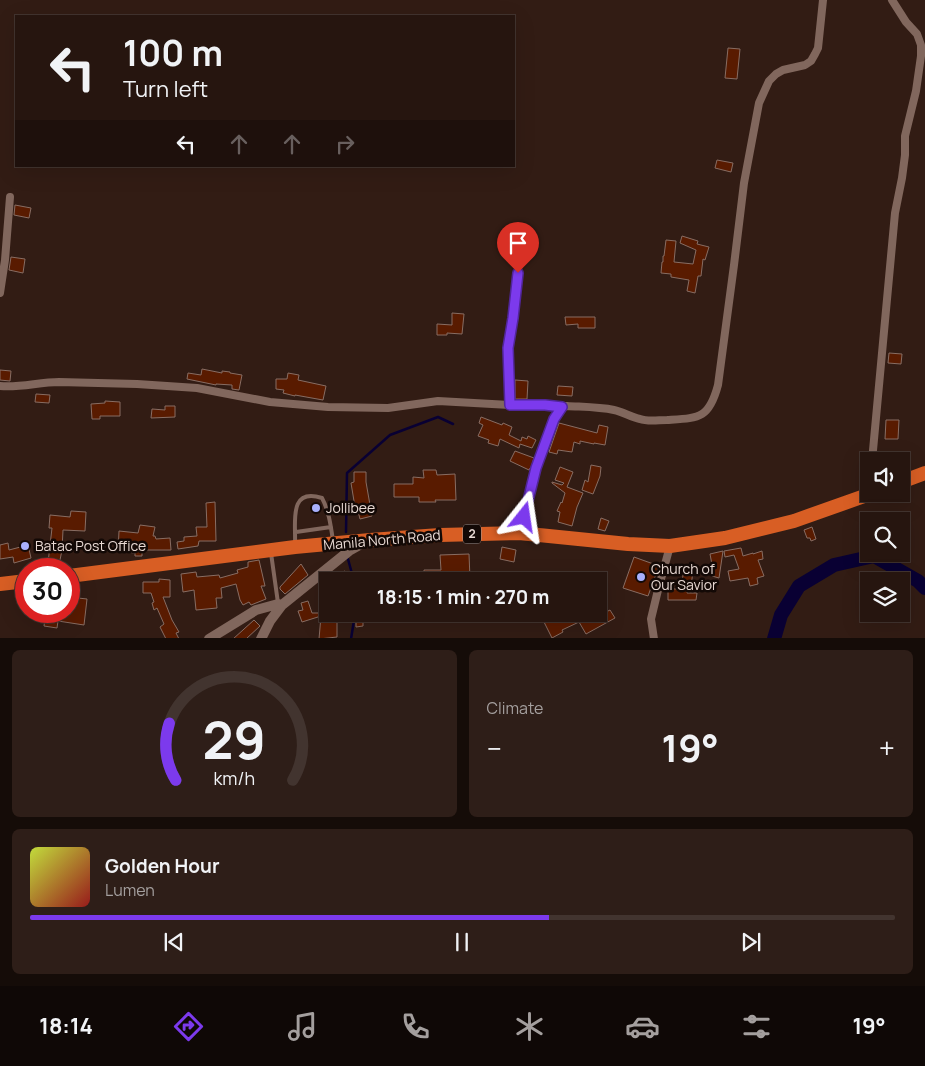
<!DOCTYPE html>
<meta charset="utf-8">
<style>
:root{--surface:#26150f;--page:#2e1e18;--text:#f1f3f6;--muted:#a49f9e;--line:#42342f;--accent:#7c3aed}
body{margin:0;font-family:Manrope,sans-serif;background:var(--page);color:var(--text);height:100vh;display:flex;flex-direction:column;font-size:19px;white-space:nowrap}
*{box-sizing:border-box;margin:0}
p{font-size:16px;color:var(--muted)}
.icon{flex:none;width:28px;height:28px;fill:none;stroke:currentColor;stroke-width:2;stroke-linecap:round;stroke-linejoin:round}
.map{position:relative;height:638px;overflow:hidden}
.drawer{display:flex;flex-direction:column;gap:12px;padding:12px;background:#150c08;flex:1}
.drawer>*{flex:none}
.hud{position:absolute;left:15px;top:15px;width:500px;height:152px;border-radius:0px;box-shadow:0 5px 20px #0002,0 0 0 1px var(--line);background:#26150f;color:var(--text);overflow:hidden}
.tools{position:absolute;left:860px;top:452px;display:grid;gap:10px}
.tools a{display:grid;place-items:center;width:50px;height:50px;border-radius:0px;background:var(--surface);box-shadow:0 5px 20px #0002,0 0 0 1px var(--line);font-size:25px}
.speed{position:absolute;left:15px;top:558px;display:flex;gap:10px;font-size:25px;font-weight:700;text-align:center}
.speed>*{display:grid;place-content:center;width:65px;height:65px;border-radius:50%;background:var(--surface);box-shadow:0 5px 20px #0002,0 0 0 1px var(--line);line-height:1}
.speed .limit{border:8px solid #d22;background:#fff;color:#111}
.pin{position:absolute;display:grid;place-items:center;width:42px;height:42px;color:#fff;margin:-51px -21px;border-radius:50% 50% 50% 0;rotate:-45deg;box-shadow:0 0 5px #0007}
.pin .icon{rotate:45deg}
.me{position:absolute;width:55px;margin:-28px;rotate:15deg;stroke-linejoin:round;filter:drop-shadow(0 0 4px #0008)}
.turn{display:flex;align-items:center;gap:18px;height:105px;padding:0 25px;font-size:22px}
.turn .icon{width:65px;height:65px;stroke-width:2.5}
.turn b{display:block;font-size:35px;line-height:42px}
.lanes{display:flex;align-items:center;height:48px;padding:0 25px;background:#0003;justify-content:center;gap:25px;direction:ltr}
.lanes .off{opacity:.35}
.big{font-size:38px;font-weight:700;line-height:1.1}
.drawer .card{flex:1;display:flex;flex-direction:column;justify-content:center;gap:8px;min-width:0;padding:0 18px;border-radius:8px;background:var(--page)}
.drawer .dial{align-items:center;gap:0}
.dial svg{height:130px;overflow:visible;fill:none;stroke:var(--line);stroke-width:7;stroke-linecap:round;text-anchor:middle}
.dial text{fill:var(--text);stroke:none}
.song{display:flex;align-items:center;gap:15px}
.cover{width:60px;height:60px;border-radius:8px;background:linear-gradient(135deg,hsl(70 70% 55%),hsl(0 70% 35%))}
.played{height:5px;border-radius:2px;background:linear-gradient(90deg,var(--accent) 60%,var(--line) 60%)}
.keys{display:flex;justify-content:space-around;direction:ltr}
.heat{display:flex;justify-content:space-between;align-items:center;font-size:28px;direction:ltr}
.drawer .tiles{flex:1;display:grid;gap:12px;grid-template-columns:1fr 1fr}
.card:last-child{grid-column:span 2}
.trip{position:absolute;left:319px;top:572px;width:288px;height:50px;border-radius:0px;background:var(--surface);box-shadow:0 5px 20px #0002,0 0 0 1px var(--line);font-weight:700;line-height:50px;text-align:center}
.tabs{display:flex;height:80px;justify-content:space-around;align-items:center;background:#0f0806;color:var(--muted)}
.tabs .icon{width:35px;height:35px}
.tabs .on{color:var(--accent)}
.tabs b{font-size:22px;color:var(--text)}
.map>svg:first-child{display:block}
</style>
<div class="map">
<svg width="925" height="639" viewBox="0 0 925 639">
<rect width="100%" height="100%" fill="#321c14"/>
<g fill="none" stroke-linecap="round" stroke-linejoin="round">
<path stroke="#090033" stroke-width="2.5" d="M 346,532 L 347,473 L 390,435 L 438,417 L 453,424
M 348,559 L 354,581
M 351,639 L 355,614"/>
<path stroke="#090033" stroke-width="14" d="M 774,639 L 781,615 L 799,586 L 834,565 L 874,556 L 918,581 L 925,588"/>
</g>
<path fill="#591b00" stroke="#886d63" d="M 728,48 L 740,49 L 737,79 L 725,78 Z
M 717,160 L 733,163 L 731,172 L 715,168 Z
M 15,205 L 31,208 L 29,218 L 14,215 Z
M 682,236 L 698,241 L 697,244 L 709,247 L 705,260 L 703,259 L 701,276 L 698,276 L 695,293 L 687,291 L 689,280 L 671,277 L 671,274 L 661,273 L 662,262 L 663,262 L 663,256 L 664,256 L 666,240 L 676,241 L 674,262 L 693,264 L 696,250 L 680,243 Z
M 11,257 L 25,259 L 23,273 L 9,270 Z
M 452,313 L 464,314 L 462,334 L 447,333 L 447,335 L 437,335 L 437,324 L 452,325 Z
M 565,317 L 595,317 L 595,328 L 578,328 L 578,324 L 566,325 Z
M 889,353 L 902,354 L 901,364 L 888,363 Z
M 202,369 L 222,373 L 222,371 L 230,372 L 230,373 L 242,375 L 239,390 L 232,389 L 232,385 L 216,384 L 216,385 L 187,379 L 188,373 L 201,375 Z
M 0,370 L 11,371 L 10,381 L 0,380 Z
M 288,373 L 299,375 L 298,380 L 326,386 L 323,400 L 295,395 L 295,396 L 283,393 L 284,390 L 276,389 L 276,379 L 287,379 Z
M 515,380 L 528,381 L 527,399 L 515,399 Z
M 558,386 L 573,387 L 572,396 L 557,395 Z
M 36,394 L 50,395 L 49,403 L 35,402 Z
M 105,401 L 120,402 L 120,416 L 100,416 L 100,419 L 92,419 L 91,404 L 105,403 Z
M 165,406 L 175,406 L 175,417 L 151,418 L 152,409 L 165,410 Z
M 481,417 L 502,425 L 503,423 L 512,427 L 509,435 L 521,441 L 522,437 L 527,439 L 528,436 L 536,440 L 532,448 L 520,444 L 519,448 L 500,439 L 498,446 L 488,443 L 489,440 L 478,436 L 483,425 L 479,423 Z
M 886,420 L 899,420 L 898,439 L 885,439 Z
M 559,423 L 597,433 L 599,425 L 608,427 L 605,445 L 594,443 L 594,444 L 580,441 L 580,444 L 574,442 L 572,452 L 558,450 L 557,454 L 549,452 Z
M 515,451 L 534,458 L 531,468 L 530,468 L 529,470 L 510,461 Z
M 591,465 L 601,467 L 600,476 L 593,494 L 582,490 L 585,480 L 588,482 Z
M 560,467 L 573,472 L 567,487 L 583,493 L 577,507 L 572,526 L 558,522 L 560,512 L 557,511 L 561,502 L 562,503 L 565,493 L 552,483 L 552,482 L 562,485 L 564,483 L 555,480 Z
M 423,470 L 436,470 L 437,475 L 455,474 L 456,500 L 435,500 L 436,502 L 419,502 L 419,497 L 394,497 L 394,484 L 413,484 L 413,477 L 424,478 Z
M 354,472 L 366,472 L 366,482 L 370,505 L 369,505 L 372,516 L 360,519 L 357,507 L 355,507 L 351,483 L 354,482 Z
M 215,502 L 216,541 L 199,541 L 198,546 L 178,549 L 177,542 L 184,541 L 184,537 L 197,536 L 196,527 L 207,527 L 206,503 Z
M 71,511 L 86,512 L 85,531 L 63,530 L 62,550 L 59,565 L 48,563 L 52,528 L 49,528 L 50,515 L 70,517 Z
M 601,518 L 609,521 L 605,531 L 598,529 Z
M 140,525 L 155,527 L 153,536 L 155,536 L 156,539 L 170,538 L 171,550 L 142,550 L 142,556 L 135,556 L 135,553 L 118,551 L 119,531 L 138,533 Z
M 812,527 L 816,539 L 811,541 L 810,538 L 807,538 L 804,530 Z
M 8,543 L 9,550 L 28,545 L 31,558 L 14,563 L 13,557 L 0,559 L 0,545 Z
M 502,547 L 516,550 L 514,562 L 500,559 Z
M 741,548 L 743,556 L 753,553 L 753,554 L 762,551 L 763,559 L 758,560 L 764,576 L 757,578 L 758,584 L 750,586 L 748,578 L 730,581 L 728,571 L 739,569 L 734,555 L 725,557 L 724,551 Z
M 723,551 L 719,578 L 712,576 L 713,570 L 710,554 Z
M 469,554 L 470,579 L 424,581 L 424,570 L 441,570 L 440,555 Z
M 634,557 L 659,566 L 648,596 L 623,588 Z
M 259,560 L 265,586 L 261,586 L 266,599 L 251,605 L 249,602 L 243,605 L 240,600 L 236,584 L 221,588 L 222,598 L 216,598 L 217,608 L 196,610 L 194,590 L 183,592 L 181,574 L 196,572 L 197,577 L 219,575 L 220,578 L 238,573 L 237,570 L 248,567 L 248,562 Z
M 301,564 L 308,575 L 285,594 L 280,589 L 280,587 Z
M 683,568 L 693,569 L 692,579 L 687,593 L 697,593 L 696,600 L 668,600 L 668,589 L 679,589 L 683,576 Z
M 345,571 L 347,579 L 337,581 L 336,574 Z
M 159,579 L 170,580 L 170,597 L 163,597 L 172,620 L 179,632 L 176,633 L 179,639 L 166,639 L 160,627 L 164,624 L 157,608 L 154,610 L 152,603 L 154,602 L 151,593 L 143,593 L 143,582 L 159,582 Z
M 328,596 L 328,614 L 337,614 L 337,637 L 319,639 L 321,616 L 302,622 L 298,611 L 303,610 L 301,603 L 308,601 L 312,613 L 324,613 L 321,597 Z
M 69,597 L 87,599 L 84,625 L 58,621 L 57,628 L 44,626 L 46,611 L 69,611 Z
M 610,610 L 615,618 L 586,634 L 579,622 L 562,630 L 563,632 L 552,638 L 540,614 L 597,614 L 598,616 Z
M 356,614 L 363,614 L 363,626 L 356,627 Z
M 254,620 L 260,626 L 246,639 L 233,639 Z"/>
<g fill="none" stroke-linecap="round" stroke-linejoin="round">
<path stroke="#81675d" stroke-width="4" d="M 296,532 L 331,527
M 295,543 C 296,523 288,487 322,498 C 329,511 331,527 333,541
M 271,553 L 278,603"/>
<path stroke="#81675d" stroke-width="8" d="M 0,293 L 5,260 L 10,197
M 0,386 C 20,388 39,382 59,382 L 137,384 L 197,388 L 270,402 L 328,407 L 388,408 L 438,401 L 510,405 L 545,405 L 562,407
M 510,405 L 508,348 L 513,318 L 521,241
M 872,461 L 895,213 L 902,178 L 905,155 L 905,136 L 916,91 L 921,56 L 921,45 L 917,34 L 906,22 L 892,0
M 519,533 L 537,468 L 554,419 L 562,407 L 567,406 C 583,407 599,407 614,410 C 623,412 631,417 640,419 C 648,422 658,420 667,420 C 699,418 709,419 718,385 L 734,265 L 744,183 L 759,103 L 769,81 L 776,74 L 783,70 L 805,65 L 811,61 L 815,54 L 818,48 L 823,0
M 654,639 L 651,619 L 658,590 L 670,546"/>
<path stroke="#81675d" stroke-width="10" d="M 209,639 L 256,610 L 278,604 L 282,605
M 261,639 L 270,621 L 282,605 L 349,551 L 365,542"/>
<path stroke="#d85e24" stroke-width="14" d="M 901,482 L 925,473
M 69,576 L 295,547 L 370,540 L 440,535 L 519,533 L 628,544 L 670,546 L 725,538 L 794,521 L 870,494
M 0,584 L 26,581"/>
</g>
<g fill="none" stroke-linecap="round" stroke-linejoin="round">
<g stroke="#51269a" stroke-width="12">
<path id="route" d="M 518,273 L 513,318 L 508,348 L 510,405 L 545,405 L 562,407 L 554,419 L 536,468 L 524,517"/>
</g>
<use href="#route" stroke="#7c3aed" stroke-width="9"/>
</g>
<g fill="#a8b0fc" stroke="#130906" stroke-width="2">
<circle cx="316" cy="508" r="5"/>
<circle cx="25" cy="546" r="5"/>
<circle cx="641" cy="577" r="5"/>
</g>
<g text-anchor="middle" stroke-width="5" stroke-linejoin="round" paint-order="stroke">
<rect fill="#130906" stroke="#a89b96" stroke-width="1" x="463" y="524.5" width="18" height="19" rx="4"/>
<g font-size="12" font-weight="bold" fill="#e8d9d3">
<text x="472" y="538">2</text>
</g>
<g font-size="14" fill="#e8d9d3" stroke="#130906" text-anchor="start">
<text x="326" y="513">Jollibee</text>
<text x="35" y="551">Batac Post Office</text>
<text x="651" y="574">Church of<tspan x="651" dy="16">Our Savior</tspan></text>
</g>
<g font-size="14" fill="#e8d9d3" stroke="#130906">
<text transform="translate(382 540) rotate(-5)" y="5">Manila North Road</text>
</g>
</g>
</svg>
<div class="tools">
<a><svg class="icon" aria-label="sound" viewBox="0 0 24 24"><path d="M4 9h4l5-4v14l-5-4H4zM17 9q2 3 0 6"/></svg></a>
<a><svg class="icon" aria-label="search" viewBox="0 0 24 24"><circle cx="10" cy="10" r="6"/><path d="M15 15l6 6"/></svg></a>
<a><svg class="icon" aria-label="layers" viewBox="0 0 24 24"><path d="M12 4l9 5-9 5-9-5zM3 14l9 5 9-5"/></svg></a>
</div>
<div class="speed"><div class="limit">30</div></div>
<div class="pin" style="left:518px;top:273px;background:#d93025"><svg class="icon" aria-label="arrive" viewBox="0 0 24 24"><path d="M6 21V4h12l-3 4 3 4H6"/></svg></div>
<svg class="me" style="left:524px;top:517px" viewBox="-20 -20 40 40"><path d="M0-17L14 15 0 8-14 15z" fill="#7c3aed" stroke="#fff" stroke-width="4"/></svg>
<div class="trip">18:15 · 1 min · 270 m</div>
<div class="hud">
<div class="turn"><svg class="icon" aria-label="left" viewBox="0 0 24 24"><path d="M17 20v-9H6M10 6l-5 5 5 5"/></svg><div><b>100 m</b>Turn left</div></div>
<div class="lanes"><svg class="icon" aria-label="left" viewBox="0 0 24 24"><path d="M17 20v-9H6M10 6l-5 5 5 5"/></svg><svg class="icon off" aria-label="ahead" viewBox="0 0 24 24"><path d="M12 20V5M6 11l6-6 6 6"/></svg><svg class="icon off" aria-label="ahead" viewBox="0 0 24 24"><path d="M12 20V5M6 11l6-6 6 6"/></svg><svg class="icon off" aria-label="right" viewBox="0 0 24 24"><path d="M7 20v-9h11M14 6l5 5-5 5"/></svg></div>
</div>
</div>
<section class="drawer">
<div class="tiles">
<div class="card dial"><svg viewBox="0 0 100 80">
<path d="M14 69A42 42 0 1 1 86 69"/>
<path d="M14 69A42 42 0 0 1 10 34" stroke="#7c3aed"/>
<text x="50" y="56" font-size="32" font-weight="700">29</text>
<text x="50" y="72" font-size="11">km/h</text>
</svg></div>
<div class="card"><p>Climate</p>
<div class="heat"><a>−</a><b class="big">19°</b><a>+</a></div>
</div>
<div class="card">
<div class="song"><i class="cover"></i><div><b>Golden Hour</b><p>Lumen</p></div></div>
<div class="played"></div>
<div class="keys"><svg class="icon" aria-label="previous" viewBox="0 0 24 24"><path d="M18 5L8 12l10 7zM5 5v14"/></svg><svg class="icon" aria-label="pause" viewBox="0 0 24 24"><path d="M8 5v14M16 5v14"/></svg><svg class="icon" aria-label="next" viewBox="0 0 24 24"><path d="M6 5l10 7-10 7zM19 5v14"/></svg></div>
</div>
</div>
</section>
<nav class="tabs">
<b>18:14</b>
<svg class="icon on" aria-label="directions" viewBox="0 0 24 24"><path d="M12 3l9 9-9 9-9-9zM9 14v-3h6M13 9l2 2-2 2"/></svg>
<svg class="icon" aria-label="music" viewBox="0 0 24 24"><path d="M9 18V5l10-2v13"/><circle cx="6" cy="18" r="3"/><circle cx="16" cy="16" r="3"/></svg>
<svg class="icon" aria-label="phone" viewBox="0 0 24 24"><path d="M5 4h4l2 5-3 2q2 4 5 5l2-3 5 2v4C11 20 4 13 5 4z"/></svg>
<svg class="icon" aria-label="climate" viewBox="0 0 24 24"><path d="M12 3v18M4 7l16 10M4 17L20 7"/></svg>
<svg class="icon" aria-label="car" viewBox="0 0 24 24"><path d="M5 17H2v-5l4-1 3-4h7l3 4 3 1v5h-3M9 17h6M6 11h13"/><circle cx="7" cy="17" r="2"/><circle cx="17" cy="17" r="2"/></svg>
<svg class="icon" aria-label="filters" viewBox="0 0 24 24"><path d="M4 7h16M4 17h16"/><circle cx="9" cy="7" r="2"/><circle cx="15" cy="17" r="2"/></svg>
<b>19°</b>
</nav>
